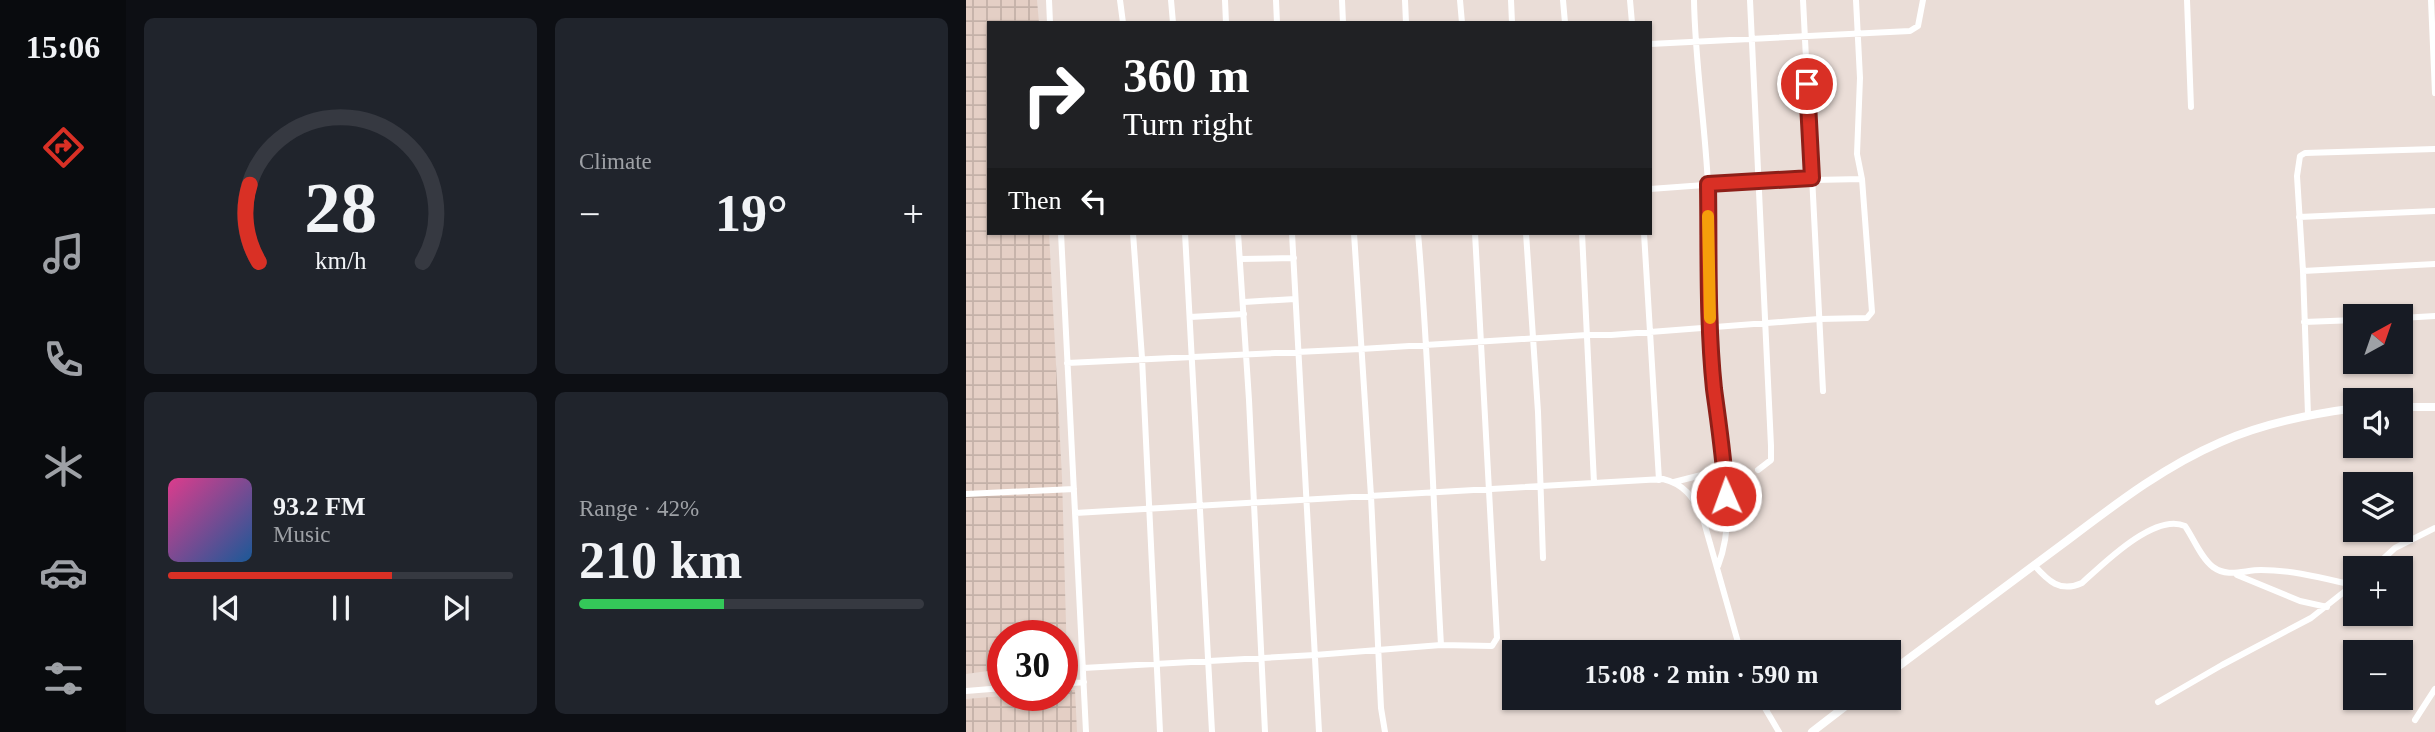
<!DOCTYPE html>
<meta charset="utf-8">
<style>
:root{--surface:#171b24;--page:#20242c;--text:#f1f3f6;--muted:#9ea1a6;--line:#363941;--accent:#d93025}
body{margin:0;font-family:Georgia,serif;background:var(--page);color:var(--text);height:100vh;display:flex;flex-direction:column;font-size:26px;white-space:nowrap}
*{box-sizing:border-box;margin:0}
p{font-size:23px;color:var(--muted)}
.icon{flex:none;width:38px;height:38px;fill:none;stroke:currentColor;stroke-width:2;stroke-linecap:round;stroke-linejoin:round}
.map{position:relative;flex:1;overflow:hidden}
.sheet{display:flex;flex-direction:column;gap:18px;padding:18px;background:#0d0f14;width:840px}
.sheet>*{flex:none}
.guide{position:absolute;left:21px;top:21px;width:665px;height:214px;border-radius:0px;box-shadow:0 2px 5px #0004;background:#202124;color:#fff;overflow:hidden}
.needle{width:46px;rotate:40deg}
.tools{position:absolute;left:1377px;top:304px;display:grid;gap:14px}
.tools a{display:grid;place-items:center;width:70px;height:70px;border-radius:0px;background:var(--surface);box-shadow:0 2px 5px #0004;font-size:35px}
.speed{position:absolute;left:21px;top:620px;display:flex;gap:14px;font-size:35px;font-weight:700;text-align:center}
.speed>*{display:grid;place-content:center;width:91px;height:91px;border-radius:50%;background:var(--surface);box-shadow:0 2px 5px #0004;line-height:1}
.speed .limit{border:10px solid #d22;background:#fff;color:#111}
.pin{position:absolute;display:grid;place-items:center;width:60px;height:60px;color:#fff;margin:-30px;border:4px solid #fff;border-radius:50%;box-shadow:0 2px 7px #0007}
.me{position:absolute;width:77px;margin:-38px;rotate:358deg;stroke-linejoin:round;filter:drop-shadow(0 0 5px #0008)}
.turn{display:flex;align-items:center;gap:24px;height:147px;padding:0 21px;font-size:32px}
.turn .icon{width:91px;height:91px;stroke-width:2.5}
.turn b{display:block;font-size:49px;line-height:60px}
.then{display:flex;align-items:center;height:66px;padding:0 21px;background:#0003;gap:14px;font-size:26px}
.big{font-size:52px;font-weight:600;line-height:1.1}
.sheet .widget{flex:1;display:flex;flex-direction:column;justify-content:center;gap:10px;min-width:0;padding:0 24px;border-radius:10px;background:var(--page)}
.sheet .dial{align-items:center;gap:0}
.dial svg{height:182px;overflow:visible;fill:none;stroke:var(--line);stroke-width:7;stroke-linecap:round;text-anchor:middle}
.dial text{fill:var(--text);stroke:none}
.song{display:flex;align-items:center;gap:21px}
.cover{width:84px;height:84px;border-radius:10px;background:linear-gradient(135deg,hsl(330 70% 55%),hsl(210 70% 35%))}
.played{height:7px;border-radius:4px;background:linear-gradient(90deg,var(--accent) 65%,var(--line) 65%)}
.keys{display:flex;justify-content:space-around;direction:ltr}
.heat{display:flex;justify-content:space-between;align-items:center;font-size:38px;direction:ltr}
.charge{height:10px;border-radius:5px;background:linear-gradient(90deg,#34c759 42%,var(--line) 0)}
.sheet .tiles{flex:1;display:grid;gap:18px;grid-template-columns:repeat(2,1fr)}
.trip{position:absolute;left:536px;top:640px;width:399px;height:70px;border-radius:0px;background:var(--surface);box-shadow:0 2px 5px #0004;font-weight:600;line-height:70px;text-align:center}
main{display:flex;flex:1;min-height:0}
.tab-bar{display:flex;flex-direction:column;width:126px;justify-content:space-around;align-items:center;background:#090b0e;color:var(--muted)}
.tab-bar .icon{width:49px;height:49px}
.tab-bar .current{color:var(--accent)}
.tab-bar b{font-size:32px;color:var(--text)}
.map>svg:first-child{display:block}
</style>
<main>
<nav class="tab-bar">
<b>15:06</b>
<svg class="icon current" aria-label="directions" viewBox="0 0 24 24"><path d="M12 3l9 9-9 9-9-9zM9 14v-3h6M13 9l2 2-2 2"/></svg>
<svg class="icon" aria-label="music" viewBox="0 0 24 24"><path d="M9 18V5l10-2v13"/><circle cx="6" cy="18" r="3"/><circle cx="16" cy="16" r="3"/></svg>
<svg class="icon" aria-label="phone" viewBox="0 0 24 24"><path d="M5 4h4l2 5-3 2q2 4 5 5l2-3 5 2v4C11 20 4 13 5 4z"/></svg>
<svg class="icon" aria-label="climate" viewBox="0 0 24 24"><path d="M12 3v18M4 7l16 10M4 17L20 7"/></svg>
<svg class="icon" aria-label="car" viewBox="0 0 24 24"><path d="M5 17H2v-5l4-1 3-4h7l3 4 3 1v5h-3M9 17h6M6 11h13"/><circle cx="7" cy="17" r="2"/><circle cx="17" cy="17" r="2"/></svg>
<svg class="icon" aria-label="filters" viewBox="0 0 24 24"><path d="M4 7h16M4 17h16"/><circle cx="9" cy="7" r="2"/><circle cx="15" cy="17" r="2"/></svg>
</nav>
<section class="sheet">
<div class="tiles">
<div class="widget dial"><svg viewBox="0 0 100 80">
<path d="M14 69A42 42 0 1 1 86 69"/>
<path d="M14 69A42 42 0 0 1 10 35" stroke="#d93025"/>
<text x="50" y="56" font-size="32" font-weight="700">28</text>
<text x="50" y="72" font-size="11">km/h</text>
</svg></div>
<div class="widget"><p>Climate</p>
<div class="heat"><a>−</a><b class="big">19°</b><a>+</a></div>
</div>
<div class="widget">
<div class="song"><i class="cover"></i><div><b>93.2 FM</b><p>Music</p></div></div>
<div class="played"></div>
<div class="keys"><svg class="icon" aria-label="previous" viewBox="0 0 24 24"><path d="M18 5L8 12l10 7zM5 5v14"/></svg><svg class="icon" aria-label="pause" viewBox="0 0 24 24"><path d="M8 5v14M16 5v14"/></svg><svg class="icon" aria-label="next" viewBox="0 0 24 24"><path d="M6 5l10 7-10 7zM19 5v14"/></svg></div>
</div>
<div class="widget"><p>Range · 42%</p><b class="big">210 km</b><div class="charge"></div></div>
</div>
</section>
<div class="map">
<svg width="1469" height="732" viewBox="0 0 1469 732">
<defs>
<pattern id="industrial-grid" width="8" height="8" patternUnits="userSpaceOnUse" patternTransform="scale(1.75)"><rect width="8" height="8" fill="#e4cfc5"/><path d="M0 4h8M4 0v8" fill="none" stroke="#c3b1a8"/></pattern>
</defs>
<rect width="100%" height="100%" fill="#eaddd7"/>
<path fill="url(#industrial-grid)" d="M 0,0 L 71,0 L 73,23 L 23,23 L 23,233 L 83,233 L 96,477 L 101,661 L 96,662 L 96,635 L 37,635 L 37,669 L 0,674 Z
M 109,690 L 111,732 L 0,732 L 0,699 L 49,695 L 96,695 L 96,691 Z"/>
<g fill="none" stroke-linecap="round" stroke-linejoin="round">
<path stroke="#fff" stroke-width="6" d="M 83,0 L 84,23
M 154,0 L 157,23
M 205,0 L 207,23
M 259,0 L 260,23
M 310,0 L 311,23
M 376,0 L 377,23
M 439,0 L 440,23
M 494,0 L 496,23
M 545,0 L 546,23
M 597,0 L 599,23
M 664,0 L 666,23
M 728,0 C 729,62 739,123 742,185 C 745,253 742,320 748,387 C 754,443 773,512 752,566
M 784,0 L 805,446 L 805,460 L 792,470
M 837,0 L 857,391
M 1221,0 L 1225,107
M 1465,0 L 1469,93
M 684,44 L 944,31 L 952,26 L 957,0
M 684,189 L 793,181 L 896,179
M 1333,217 L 1469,211
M 95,233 L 120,732
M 167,233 L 176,358 L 194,732
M 219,233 L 246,732
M 272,233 L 283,400 L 299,732
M 326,233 L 353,732
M 388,233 L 405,496 L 415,708 L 419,732
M 452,233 C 464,370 467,507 475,645
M 560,233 L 572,412 L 577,558
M 616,233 L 628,483
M 678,233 L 693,480
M 274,259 L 328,258
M 1337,271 L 1469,264
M 278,302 L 329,299
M 224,317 L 278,314
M 1435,318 L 1469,316
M 1338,322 L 1390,320
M 101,363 L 395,349 L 621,335 L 645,335 L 853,319 L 901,318 L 906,312 L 896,179 L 891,154 L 894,78 L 890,0
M 1342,415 L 1337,271 L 1331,176 L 1334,156 L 1339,153 L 1469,149
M 708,482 L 759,469
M 0,494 L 108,489
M 109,513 L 697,479 C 718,484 727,497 736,515 L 775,653
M 1068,565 C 1082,581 1094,593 1116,583 C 1137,564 1189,512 1219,526 C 1228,539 1235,558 1247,567 C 1262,578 1278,570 1295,570 C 1326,570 1356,578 1387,585
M 1406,569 L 1429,548 L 1469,528
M 1271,575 L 1334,601 L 1361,607
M 117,668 L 349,655 L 475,645 L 526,646 L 531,638 L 509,233
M 96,684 L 118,682
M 0,691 L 37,688
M 793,698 L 813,732
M 1192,702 L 1256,665 L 1345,618 L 1388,584
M 1449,720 L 1469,689"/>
<path stroke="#fff" stroke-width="8" d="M 1435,407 L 1469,407
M 922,674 C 982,629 1042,584 1102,540 C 1151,503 1199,466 1255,442 C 1298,423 1344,414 1390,408
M 846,732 L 890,698"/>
</g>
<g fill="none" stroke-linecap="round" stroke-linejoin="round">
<g stroke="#8d1f18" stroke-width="18">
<path id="route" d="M 760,496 C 758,458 753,426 748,389 C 741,321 743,252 742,184 L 846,178 L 841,84"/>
</g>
<use href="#route" stroke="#d93025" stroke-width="12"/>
<path stroke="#f59e0b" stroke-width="12" d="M 742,216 L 744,318"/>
</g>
</svg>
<div class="tools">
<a><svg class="needle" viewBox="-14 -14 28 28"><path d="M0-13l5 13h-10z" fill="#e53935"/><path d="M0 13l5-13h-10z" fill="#9ea1a6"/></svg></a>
<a><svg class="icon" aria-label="sound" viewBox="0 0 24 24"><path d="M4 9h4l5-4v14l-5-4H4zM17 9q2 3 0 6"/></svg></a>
<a><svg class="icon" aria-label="layers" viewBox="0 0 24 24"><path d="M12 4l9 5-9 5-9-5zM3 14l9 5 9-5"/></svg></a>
<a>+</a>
<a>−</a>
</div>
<div class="speed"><div class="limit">30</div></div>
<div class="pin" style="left:841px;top:84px;background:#d93025"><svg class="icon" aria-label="arrive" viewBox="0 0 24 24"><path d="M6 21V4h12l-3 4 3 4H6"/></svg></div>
<svg class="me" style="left:760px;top:496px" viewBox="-20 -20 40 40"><circle r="17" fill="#d93025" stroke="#fff" stroke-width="3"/><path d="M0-11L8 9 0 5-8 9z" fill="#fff"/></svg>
<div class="trip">15:08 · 2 min · 590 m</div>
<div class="guide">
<div class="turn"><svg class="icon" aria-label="right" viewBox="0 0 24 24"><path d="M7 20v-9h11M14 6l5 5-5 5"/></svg><div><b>360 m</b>Turn right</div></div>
<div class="then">Then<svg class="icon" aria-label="left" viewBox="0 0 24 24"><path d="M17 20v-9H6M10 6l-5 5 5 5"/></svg></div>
</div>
</div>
</main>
